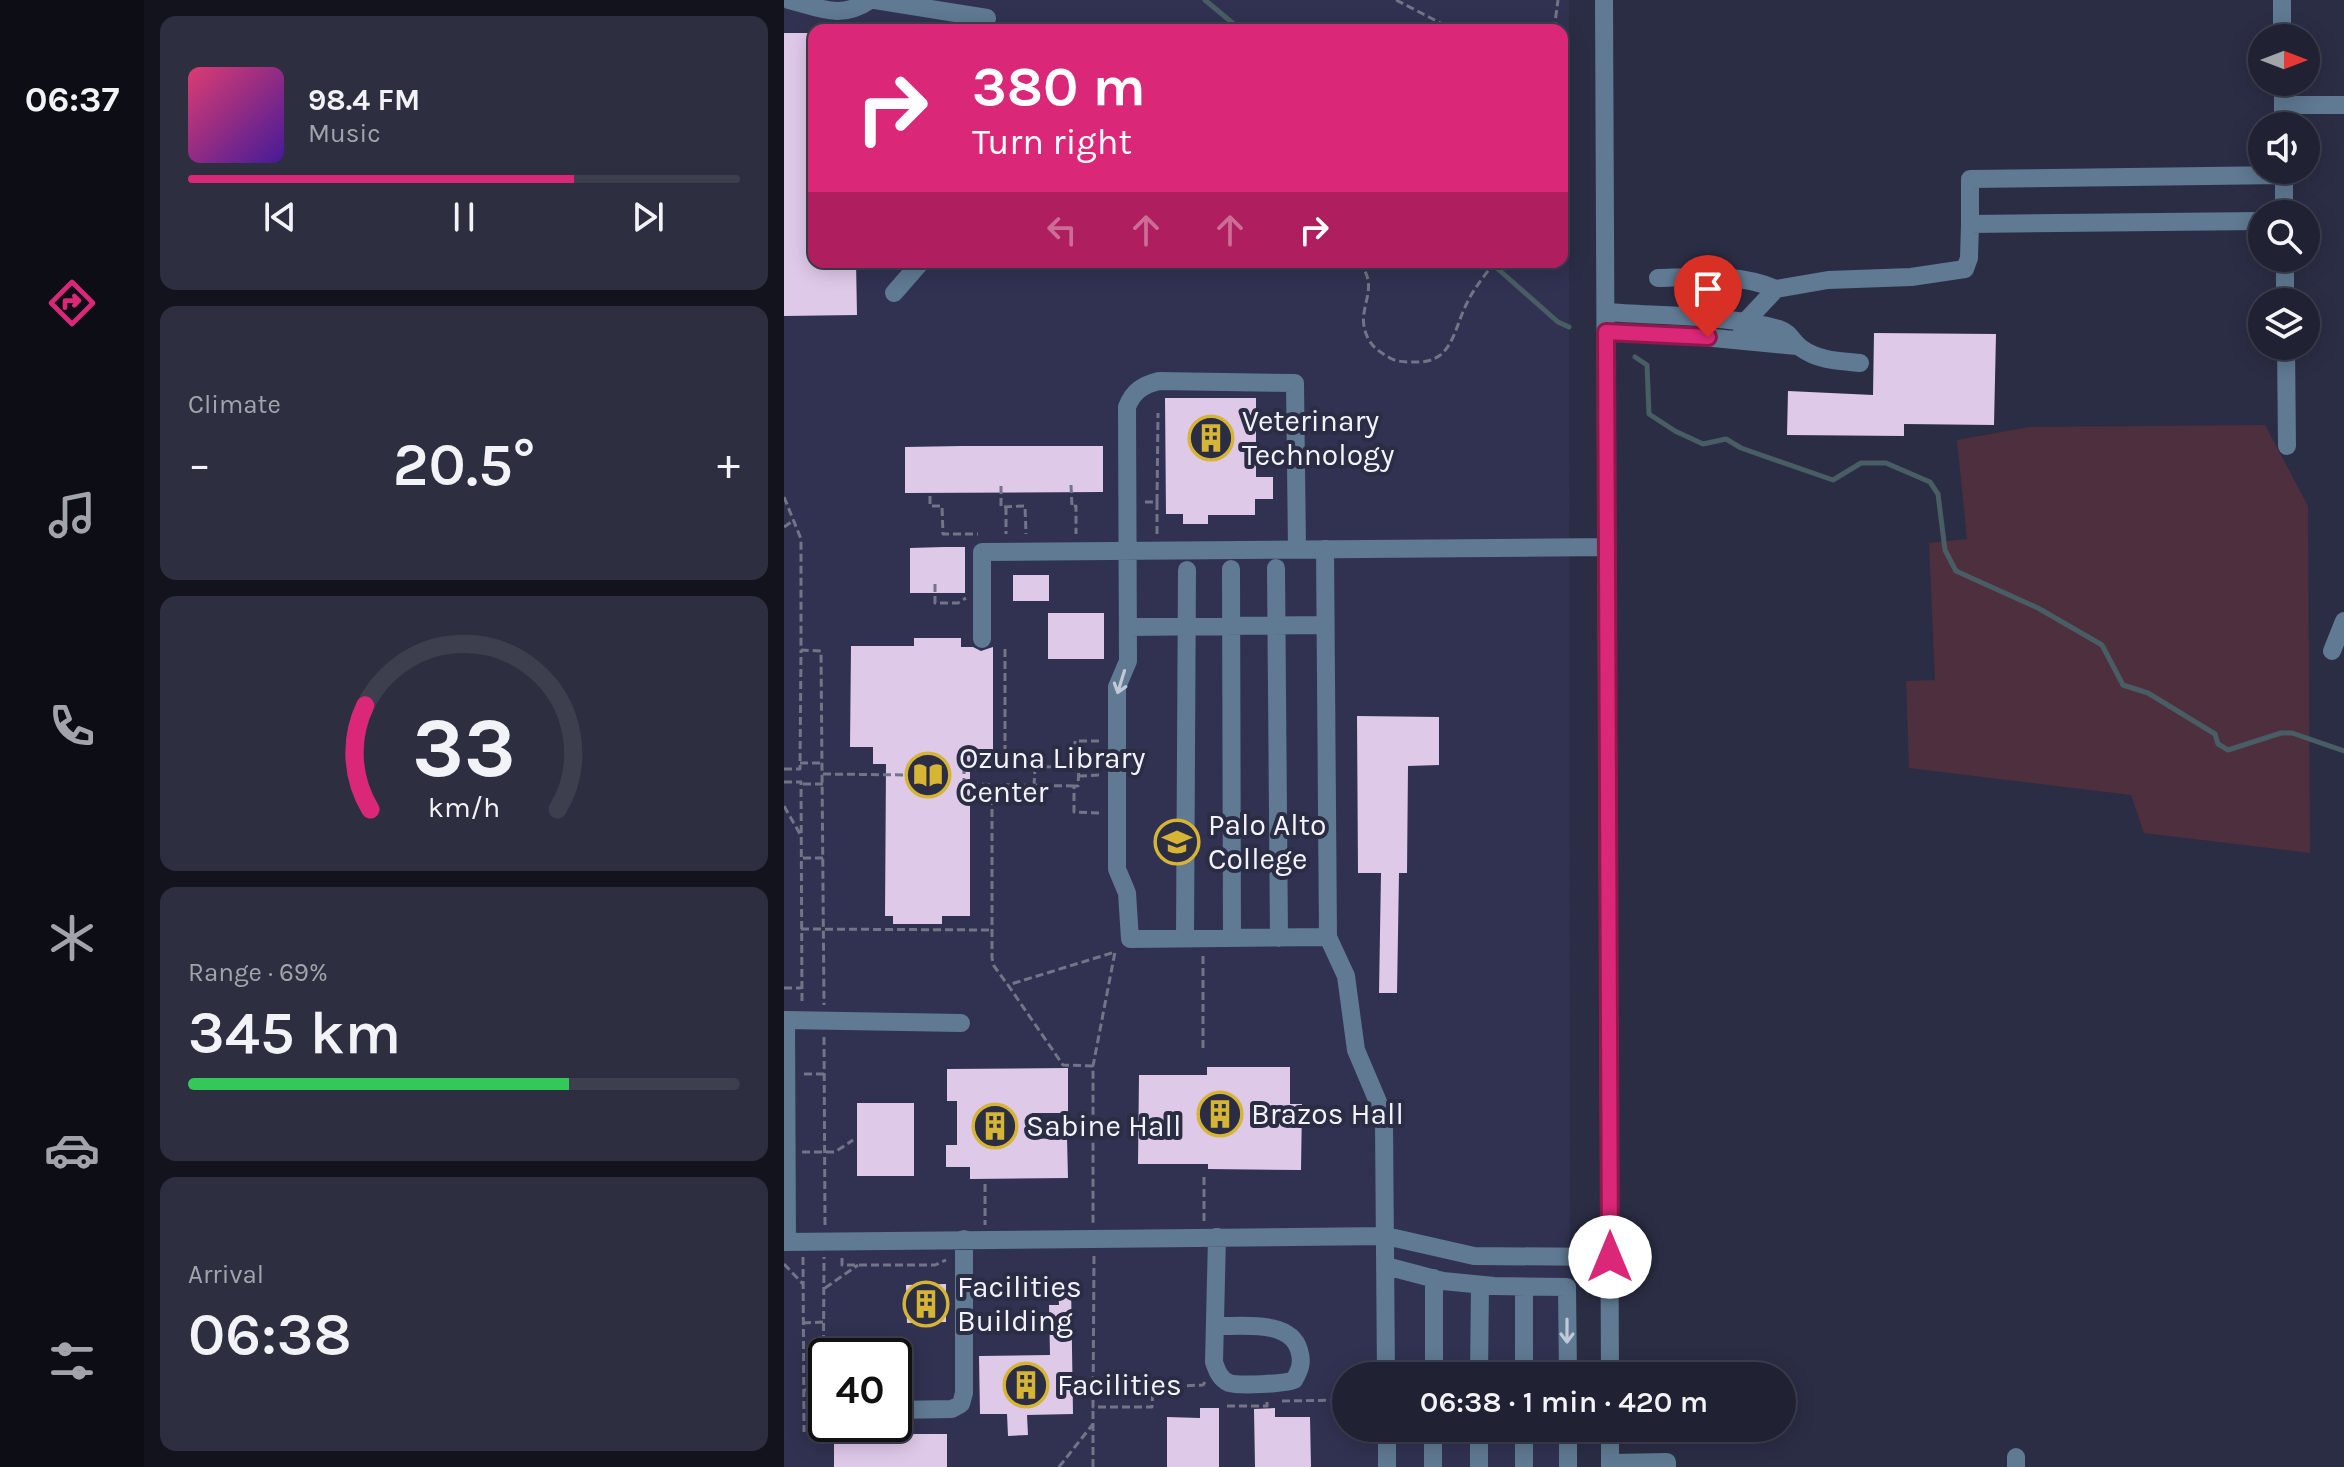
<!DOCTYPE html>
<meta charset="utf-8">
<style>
:root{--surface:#202234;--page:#2d2f40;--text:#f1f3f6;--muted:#a2a4ac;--line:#3d3f4f;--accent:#db2777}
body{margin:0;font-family:Karla,sans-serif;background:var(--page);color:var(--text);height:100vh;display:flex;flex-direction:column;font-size:30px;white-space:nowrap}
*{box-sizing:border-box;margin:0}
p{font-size:26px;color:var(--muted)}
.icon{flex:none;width:44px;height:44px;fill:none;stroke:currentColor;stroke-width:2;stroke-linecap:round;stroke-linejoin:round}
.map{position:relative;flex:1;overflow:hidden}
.side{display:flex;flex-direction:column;gap:16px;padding:16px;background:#12131d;width:640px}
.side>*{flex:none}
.hud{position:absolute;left:24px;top:24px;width:760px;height:244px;border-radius:16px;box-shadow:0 4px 20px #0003,0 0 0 2px var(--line);background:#db2777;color:#fff;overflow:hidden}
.needle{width:52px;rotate:90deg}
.buttons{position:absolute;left:1464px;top:24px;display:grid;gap:16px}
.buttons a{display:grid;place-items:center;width:72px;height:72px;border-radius:50%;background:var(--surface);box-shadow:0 4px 20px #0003,0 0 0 2px var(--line);font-size:40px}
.speed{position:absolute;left:24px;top:1338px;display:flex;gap:16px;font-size:40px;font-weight:700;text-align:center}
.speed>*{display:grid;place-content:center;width:104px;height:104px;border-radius:50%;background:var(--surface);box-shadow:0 4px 20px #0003,0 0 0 2px var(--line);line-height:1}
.speed .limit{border:4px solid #111;border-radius:12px;background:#fff;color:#111}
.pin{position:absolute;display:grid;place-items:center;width:68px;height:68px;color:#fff;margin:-82px -34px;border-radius:50% 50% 50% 0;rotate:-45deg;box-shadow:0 0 8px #0007}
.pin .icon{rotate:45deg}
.me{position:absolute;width:88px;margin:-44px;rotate:0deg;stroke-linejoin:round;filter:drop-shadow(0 0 6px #0008)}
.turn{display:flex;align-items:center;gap:28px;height:168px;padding:0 32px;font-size:36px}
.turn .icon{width:104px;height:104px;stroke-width:2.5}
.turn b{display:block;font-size:56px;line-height:68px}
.lanes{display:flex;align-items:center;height:76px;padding:0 32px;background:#0003;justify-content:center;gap:40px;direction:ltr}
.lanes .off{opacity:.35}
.big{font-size:60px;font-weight:600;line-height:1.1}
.side .card{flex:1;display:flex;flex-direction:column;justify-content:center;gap:12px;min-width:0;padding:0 28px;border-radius:16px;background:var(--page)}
.side .dial{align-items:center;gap:0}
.dial svg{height:208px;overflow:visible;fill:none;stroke:var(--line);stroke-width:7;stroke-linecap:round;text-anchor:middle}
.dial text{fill:var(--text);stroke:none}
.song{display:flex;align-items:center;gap:24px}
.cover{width:96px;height:96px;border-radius:12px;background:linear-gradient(135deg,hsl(340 70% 55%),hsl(260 70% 35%))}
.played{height:8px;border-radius:4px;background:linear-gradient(90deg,var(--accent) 70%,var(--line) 70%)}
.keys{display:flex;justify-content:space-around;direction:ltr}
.heat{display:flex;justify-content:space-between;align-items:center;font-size:44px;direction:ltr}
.charge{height:12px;border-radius:6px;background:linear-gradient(90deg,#34c759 69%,var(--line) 0)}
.trip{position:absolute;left:548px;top:1362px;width:464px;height:80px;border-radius:40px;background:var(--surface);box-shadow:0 4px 20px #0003,0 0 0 2px var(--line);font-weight:600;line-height:80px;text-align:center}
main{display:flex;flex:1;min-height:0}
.tab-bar{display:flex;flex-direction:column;width:144px;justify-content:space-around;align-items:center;background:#0d0e15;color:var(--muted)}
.tab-bar .icon{width:56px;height:56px}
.tab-bar .current{color:var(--accent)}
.tab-bar b{font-size:36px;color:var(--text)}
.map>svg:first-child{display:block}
</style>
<main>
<nav class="tab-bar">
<b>06:37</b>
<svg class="icon current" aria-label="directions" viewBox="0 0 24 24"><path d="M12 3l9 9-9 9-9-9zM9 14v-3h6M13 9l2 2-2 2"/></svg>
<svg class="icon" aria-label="music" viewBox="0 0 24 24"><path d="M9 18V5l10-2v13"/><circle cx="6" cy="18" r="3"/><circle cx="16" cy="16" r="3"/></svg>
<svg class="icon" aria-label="phone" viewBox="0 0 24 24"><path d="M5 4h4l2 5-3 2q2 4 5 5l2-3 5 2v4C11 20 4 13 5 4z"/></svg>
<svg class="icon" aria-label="climate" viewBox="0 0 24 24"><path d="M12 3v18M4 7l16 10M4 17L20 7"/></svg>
<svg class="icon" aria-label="car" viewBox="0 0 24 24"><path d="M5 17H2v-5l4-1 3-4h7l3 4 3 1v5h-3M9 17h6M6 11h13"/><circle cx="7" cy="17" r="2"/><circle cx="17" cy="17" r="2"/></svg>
<svg class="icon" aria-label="filters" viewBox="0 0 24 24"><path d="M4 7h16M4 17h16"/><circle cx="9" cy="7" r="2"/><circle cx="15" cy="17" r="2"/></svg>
</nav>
<section class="side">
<div class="card">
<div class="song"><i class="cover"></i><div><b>98.4 FM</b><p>Music</p></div></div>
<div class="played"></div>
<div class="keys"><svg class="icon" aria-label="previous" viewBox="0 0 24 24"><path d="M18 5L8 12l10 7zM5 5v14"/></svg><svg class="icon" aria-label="pause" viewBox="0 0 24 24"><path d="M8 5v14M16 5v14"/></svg><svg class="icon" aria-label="next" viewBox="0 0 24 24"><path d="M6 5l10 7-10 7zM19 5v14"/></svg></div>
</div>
<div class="card"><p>Climate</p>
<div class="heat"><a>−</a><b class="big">20.5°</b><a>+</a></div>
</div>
<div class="card dial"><svg viewBox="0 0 100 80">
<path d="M14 69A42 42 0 1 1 86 69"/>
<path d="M14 69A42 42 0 0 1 12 29" stroke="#db2777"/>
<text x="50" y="56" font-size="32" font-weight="700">33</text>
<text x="50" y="72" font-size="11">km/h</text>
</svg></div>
<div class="card"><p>Range · 69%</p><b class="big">345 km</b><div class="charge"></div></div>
<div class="card"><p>Arrival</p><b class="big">06:38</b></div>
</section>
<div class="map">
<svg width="1560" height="1467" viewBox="0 0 1560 1467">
<rect width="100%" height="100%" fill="#2b2d45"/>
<path fill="#313251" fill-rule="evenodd" d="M 0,0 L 785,0 L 786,1376 L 562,1376 L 562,1428 L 786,1428 L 787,1467 L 0,1467 ZM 30,30 L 778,30 L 778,262 L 30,262 ZM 42,1356 L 110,1356 L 110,1424 L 42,1424 Z"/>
<path fill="#4d2f3e" d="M 1481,425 L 1524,506 L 1526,853 L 1360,833 L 1347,795 L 1125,768 L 1122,681 L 1151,680 L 1145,543 L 1183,539 L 1173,440 L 1245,427 Z"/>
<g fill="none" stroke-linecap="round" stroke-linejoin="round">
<path stroke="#495e64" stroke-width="5" d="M 421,0 L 457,30
M 706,262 L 774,322 L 785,327
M 851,357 L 863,365 L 865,414 L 891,431 L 919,444 L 942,439 L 957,448 L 1049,480 L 1077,463 L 1102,463 L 1146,482 L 1154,494 L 1161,550 L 1172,571 L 1254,608 L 1318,645 L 1339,685 L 1364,693 L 1431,734 L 1434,744 L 1444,750 L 1497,733 L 1508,733 L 1560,751"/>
</g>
<path fill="#dec9e9" d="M 0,33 L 30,33 L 30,262 L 72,262 L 73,315 L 0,316 Z
M 1090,333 L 1212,334 L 1210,425 L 1120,424 L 1120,436 L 1003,435 L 1004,391 L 1089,395 Z
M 381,398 L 472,398 L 472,477 L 489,477 L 489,499 L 471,499 L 471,515 L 424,515 L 424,524 L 399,524 L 399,514 L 382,514 Z
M 178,446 L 319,446 L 319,492 L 121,493 L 121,447 Z
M 160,547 L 181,547 L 181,593 L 126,593 L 126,548 Z
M 229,575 L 265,575 L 265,601 L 229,601 Z
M 264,613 L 320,613 L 320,659 L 264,659 Z
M 130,638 L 177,638 L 177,647 L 189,647 L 197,651 L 209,647 L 209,764 L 186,764 L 186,916 L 158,916 L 158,924 L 109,924 L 109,916 L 101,916 L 102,764 L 89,764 L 89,747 L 66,747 L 67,646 L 130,646 Z
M 573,716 L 655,717 L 655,765 L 624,766 L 623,873 L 615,873 L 613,993 L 595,993 L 597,873 L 574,873 Z
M 423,1067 L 506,1067 L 506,1104 L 518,1104 L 517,1170 L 424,1169 L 424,1164 L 354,1164 L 355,1075 L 423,1075 Z
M 284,1068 L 284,1113 L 248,1113 L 248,1139 L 283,1138 L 284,1178 L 186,1179 L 186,1167 L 162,1167 L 162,1145 L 173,1145 L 173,1101 L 163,1101 L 163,1069 Z
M 73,1103 L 130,1103 L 130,1176 L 73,1176 Z
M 162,1284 L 162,1322 L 123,1323 L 122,1285 Z
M 274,1284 L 287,1284 L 289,1414 L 243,1415 L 244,1435 L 224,1436 L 223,1414 L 196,1414 L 195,1356 L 266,1355 L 265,1305 L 275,1305 Z
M 416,1408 L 435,1408 L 435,1467 L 383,1467 L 383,1417 L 416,1418 Z
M 491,1408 L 491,1417 L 526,1417 L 527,1467 L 471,1467 L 470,1409 Z
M 50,1434 L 163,1434 L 163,1467 L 50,1467 Z"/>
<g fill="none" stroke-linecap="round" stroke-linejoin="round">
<path stroke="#727487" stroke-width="3" stroke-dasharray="8 4" stroke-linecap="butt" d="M 612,0 L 670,30
M 770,30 L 774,0
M 574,262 C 596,284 576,305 580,326 C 583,343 592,350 606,358 C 613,362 622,362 630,362 C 669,364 669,330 683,303 C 690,288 701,275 711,262
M 287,485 L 288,507 L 292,506 L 292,534
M 217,486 L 217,507 L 241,506 L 242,534
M 146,496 L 146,506 L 158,506 L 159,534 L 194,534
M 0,497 L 17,539 L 17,650 L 37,651 L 40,1005
M 361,502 L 373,502 L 374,413
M 222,507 L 222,534
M 0,527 L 10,520
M 373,534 L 373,502
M 151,584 L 151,603 L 174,603 L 182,598
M 221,649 L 221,768
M 16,763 L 39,763
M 0,769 L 16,769 L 17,650
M 39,774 L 125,775
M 295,776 L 317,775
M 0,782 L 17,782 L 18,1004
M 19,784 L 39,784
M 208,785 L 208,958 L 210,966 L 223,984
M 250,786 L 251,767
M 290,786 L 180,784 L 180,769 L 291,766
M 0,806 L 16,834
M 315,813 L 290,812 L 290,786 L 294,786 L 295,766 L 291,766 L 291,741 L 317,741
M 19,858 L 39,858
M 17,929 L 208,930
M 419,956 L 419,1050
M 0,988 L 17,988
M 40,1037 L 41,1225
M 309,1066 L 279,1065 L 224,985 L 331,952 L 309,1066 L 309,1224
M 20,1074 L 40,1074
M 18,1152 L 51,1152 L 69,1140
M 420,1177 L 420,1221
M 201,1184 L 201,1225
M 310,1256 L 309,1407 L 368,1407 L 369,1387 L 419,1385 L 421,1382
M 19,1257 L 20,1432
M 58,1258 L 58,1265 L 151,1265 L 162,1260
M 0,1264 L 19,1284
M 41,1288 L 74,1265
M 19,1323 L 39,1322
M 20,1390 L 39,1390
M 498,1401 L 562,1400
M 443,1406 L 483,1406 L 483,1401 L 486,1401
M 39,1427 L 40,1257
M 275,1467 L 309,1424
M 309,1467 L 309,1407"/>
<path stroke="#5f7a92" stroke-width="18" d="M 5,0 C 36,8 57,20 86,0
M 91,0 L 203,18 L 199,30
M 820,0 L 826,1376
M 1498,0 L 1498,38
M 1499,82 L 1499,126
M 1499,105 L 1560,105
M 1500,170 L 1500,214
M 1186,224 L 1186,179 L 1500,175
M 1501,258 L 1501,302
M 874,278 C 913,277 955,273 992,289
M 110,293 L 137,262
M 822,312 C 874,316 946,315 995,329 C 1007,333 1008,342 1017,348 C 1035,361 1055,361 1076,363
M 822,332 L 898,335 L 1013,346
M 956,340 L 960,323 L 992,289 L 1044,280 L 1127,277 L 1181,269 L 1185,258 L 1186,224 L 1478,221
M 1502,346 L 1503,446
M 513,549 L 511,383 L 375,381 C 359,385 349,391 343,407 L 344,661 L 333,687 L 333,869 L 343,893 L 346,939 L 544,937
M 541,549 L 544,937 L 562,976 L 572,1050 L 597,1109 L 600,1124 L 602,1376
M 492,568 L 495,938
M 447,569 L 448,938
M 344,627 L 541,625
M 198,639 L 198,552 L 823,547
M 1548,651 L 1560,621
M 401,938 L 403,570
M 0,1020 L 2,1020 L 3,1242
M 2,1020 L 177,1023
M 0,1242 L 602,1236 L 690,1256 L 826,1257
M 602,1266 L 659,1281 L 710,1286 L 783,1287 L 784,1376
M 740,1287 L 740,1376
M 431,1326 C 457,1327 506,1319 515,1350 C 519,1362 516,1370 510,1380 C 500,1384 455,1386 445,1383 C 436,1379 433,1371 430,1362 L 433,1237
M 650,1376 L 650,1278
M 695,1376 L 696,1285
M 110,1410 L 168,1409 L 177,1404 L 180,1393 L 180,1239
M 603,1428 L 603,1467
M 740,1428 L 740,1467
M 784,1428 L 784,1467
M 826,1428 L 826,1467
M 1232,1457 L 1232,1467
M 826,1463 L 883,1462 L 883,1467
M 649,1467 L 649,1428
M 695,1467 L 695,1428"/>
</g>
<defs><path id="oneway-shaft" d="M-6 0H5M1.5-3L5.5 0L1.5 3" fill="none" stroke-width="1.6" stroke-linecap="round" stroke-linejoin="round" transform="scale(2)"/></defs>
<g stroke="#bfc9d8">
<use href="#oneway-shaft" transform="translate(337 682) rotate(107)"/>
<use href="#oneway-shaft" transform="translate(783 1331) rotate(90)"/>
</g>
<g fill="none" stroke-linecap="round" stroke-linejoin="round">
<g stroke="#8e194d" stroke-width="20">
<path id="route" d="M 826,1257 L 822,332 L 924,337"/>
</g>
<use href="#route" stroke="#db2777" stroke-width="14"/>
</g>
<defs>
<g id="building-ring" transform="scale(2.3)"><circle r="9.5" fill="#2b2d45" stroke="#d6b534" stroke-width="1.5"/><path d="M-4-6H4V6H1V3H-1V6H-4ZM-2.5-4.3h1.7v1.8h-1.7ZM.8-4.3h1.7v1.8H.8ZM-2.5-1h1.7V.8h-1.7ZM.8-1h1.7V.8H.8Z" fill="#d6b534"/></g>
<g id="library-ring" transform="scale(2.3)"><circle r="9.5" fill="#2b2d45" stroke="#d6b534" stroke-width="1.5"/><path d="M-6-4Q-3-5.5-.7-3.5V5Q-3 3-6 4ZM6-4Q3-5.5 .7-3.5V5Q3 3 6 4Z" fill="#d6b534"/></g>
<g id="university-ring" transform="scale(2.3)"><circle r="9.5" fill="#2b2d45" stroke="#d6b534" stroke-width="1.5"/><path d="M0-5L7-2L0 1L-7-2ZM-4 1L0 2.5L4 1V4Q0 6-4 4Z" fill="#d6b534"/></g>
</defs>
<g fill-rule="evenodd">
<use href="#building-ring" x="427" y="438"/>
<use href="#library-ring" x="144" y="775"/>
<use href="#university-ring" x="393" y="842"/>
<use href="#building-ring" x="436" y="1114"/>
<use href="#building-ring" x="211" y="1126"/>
<use href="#building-ring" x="142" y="1304"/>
<use href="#building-ring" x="242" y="1385"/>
</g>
<g text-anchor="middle" stroke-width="8" stroke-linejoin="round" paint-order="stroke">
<g font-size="30" fill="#f2f3fd" stroke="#2b2d45" text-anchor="start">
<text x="458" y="431">Veterinary<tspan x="458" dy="34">Technology</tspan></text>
<text x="175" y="768">Ozuna Library<tspan x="175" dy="34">Center</tspan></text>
<text x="424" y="835">Palo Alto<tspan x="424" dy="34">College</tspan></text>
<text x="467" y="1124">Brazos Hall</text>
<text x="242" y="1136">Sabine Hall</text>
<text x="173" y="1297">Facilities<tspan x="173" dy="34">Building</tspan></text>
<text x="273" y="1395">Facilities</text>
</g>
</g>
</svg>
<div class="buttons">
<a><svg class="needle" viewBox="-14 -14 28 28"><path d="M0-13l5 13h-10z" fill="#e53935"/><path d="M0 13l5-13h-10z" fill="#a2a4ac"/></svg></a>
<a><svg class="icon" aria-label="sound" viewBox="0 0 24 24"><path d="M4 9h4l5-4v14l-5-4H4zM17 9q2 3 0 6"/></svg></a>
<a><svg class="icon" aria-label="search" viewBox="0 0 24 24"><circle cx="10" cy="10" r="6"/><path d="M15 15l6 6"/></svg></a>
<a><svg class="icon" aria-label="layers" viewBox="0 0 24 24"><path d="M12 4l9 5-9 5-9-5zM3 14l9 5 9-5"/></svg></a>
</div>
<div class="speed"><div class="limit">40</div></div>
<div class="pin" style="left:924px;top:337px;background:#d93025"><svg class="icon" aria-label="arrive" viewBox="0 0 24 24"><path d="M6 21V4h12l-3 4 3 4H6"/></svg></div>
<svg class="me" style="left:826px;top:1257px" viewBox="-20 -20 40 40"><circle r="19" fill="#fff"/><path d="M0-13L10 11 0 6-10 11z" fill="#db2777"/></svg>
<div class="trip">06:38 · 1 min · 420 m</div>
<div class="hud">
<div class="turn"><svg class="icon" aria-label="right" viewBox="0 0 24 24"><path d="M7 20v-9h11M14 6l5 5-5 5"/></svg><div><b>380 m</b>Turn right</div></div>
<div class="lanes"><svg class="icon off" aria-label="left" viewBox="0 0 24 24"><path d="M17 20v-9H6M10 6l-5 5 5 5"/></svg><svg class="icon off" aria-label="ahead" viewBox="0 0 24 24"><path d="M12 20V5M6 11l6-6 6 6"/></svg><svg class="icon off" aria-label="ahead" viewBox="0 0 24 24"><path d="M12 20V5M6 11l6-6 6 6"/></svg><svg class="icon" aria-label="right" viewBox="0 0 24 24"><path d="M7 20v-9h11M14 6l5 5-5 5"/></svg></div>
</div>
</div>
</main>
